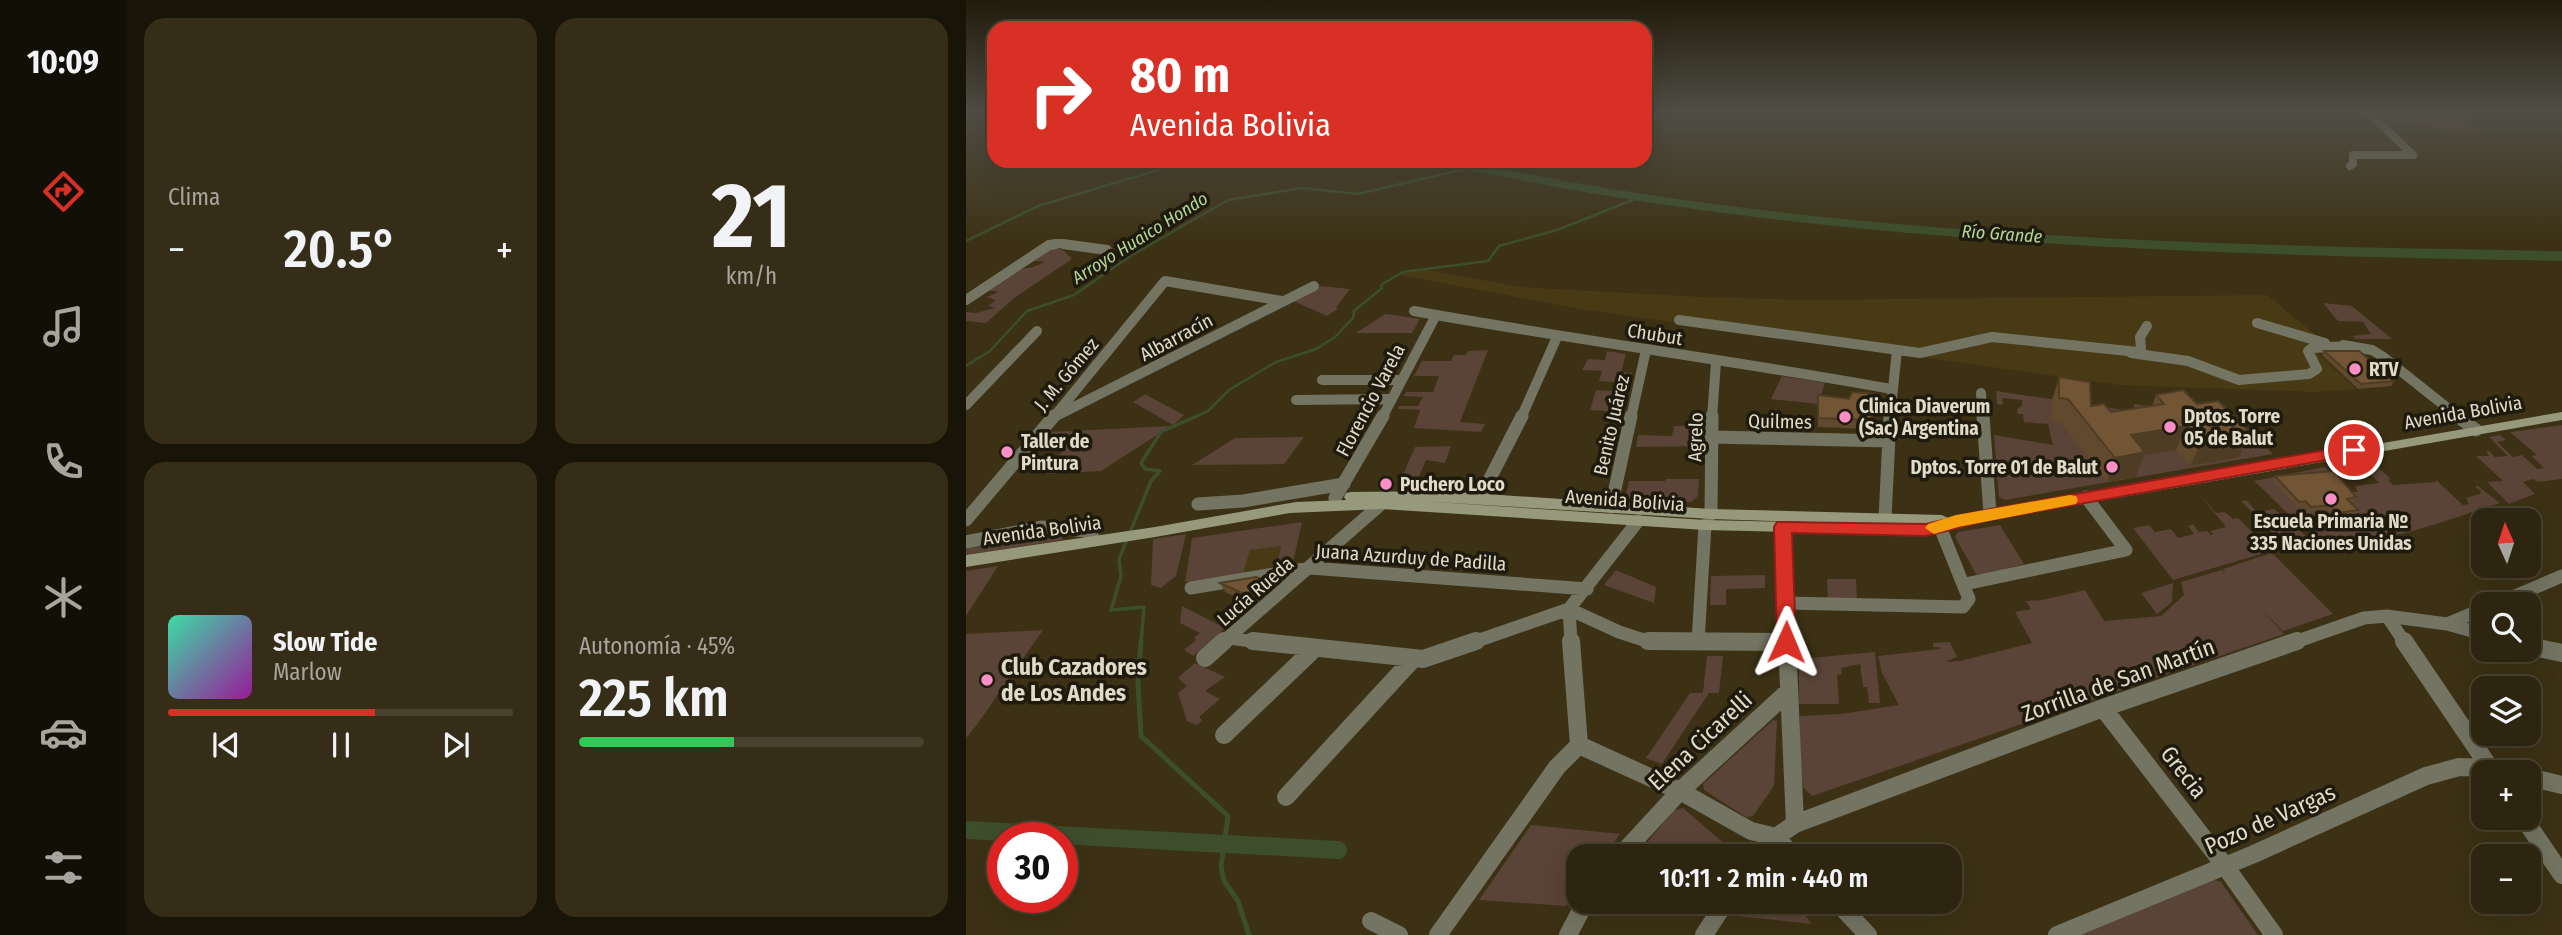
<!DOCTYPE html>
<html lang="es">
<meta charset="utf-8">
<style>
:root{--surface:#2d250f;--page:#352d18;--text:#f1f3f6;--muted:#a7a59e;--line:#48422f;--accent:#d93025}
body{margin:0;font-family:"Fira Sans Condensed",sans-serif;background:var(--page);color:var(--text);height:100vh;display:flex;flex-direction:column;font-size:26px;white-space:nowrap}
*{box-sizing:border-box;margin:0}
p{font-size:23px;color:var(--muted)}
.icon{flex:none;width:38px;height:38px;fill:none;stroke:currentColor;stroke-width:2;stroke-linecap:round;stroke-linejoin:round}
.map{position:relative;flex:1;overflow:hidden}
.sheet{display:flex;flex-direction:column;gap:18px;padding:18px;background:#191408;width:840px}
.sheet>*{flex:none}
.guide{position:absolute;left:21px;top:21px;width:665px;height:147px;border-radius:21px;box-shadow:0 7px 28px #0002,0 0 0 2px var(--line);background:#d93025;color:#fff;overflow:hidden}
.needle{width:46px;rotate:357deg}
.buttons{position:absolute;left:1505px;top:508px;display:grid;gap:14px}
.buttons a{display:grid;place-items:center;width:70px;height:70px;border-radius:14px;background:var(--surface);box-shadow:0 7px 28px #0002,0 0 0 2px var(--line);font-size:35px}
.speed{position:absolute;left:21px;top:822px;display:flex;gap:14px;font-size:35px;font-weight:700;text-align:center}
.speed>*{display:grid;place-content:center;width:91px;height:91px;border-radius:50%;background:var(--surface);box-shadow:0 7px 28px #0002,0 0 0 2px var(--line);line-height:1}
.speed .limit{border:10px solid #d22;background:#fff;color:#111}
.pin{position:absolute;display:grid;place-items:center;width:60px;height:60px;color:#fff;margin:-30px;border:4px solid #fff;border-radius:50%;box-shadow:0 2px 7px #0007}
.me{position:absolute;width:77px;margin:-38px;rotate:1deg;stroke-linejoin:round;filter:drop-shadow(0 0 5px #0008)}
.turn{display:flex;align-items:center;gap:24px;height:147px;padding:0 28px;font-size:32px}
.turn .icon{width:91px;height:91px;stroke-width:2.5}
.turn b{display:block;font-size:49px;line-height:60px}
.big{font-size:52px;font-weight:600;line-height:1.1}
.sheet .widget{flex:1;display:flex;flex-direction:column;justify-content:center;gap:10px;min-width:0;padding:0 24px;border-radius:21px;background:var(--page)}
.sheet .dial{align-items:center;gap:0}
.dial b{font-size:91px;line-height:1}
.song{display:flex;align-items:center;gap:21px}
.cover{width:84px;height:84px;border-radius:10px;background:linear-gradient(135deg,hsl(160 70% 55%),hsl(300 70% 35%))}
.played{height:7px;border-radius:4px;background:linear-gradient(90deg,var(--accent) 60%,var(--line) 60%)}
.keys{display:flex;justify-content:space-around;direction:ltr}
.heat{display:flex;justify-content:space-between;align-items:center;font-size:38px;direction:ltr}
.charge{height:10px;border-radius:5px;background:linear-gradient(90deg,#34c759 45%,var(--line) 0)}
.sheet .tiles{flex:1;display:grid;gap:18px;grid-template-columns:repeat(2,1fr)}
.trip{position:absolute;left:600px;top:844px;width:396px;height:70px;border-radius:21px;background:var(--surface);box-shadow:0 7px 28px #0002,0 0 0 2px var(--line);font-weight:600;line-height:70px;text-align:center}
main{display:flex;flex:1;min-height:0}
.tabs{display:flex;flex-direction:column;width:126px;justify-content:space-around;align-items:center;background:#120f06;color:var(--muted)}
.tabs .icon{width:49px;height:49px}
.tabs .active{color:var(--accent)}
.tabs b{font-size:32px;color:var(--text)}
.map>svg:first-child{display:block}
</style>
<main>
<nav class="tabs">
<b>10:09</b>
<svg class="icon active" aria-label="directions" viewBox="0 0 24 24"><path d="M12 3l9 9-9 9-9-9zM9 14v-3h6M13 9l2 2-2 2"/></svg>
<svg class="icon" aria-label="music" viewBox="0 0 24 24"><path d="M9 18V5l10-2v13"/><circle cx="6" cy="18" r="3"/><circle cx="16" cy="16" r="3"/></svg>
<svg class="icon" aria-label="phone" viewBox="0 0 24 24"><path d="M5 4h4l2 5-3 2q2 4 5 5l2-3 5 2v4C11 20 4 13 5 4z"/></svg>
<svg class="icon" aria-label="climate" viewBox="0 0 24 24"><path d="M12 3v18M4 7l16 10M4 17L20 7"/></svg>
<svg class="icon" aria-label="car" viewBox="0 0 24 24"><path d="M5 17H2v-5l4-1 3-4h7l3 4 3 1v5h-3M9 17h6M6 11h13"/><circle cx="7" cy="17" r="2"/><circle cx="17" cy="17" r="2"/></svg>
<svg class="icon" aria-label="filters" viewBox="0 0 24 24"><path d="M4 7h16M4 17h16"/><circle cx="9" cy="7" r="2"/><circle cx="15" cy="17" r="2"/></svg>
</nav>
<section class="sheet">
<div class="tiles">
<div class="widget"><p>Clima</p>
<div class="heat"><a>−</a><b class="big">20.5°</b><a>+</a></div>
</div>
<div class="widget dial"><b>21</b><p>km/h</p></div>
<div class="widget">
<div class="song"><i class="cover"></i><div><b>Slow Tide</b><p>Marlow</p></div></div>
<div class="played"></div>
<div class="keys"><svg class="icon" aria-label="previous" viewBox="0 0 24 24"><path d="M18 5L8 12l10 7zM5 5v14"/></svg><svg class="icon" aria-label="pause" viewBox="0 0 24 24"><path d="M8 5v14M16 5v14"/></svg><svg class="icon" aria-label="next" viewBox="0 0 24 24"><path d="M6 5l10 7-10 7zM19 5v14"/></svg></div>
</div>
<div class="widget"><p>Autonomía · 45%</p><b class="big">225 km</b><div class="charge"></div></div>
</div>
</section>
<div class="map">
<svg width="1596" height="935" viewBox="0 0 1596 935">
<rect width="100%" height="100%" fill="#3c3114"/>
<path fill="#473a14" d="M 452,268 L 554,287 L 737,297 L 841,300 L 1301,295 L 1357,341 L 1381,340 L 1390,349 L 1351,353 L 1390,389 L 1350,392 L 1153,385 L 614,309 L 434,275 Z
M 315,546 L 310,569 L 277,574 L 284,550 Z"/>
<path fill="#5a4337" d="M 1410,112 L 1501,114 L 1509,133 L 1412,120 Z
M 85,246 L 97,250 L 106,259 L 48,298 L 20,323 L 0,321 L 0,312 L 10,313 L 29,308 L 22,306 L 30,300 L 20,297 L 33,292 L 20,290 L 49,270 L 67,267 L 79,262 L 61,260 Z
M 355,286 L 384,289 L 370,308 L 372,309 L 361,316 L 327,301 Z
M 1357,303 L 1386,306 L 1426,339 L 1390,339 L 1386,336 L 1405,334 L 1397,322 L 1372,321 Z
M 419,314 L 421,314 L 454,319 L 446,333 L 390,333 Z
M 522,350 L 494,422 L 519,424 L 515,432 L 448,428 L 454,410 L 432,409 L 433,406 L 452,406 L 457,397 L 438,396 L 440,392 L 467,392 L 473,376 L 448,376 L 456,361 L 485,361 L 488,355 L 500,355 L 502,351 Z
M 641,351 L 660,354 L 655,372 L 666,373 L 664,383 L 633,381 L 636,371 L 616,370 L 622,359 L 639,360 Z
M 816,376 L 859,383 L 852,404 L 805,399 Z
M 630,390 L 662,392 L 657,412 L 624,410 Z
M 1030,391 L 1165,411 L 1168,414 L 1168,404 L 1198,408 L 1222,422 L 1281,428 L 1307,454 L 1039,500 L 1033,497 L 1028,435 L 1087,445 L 1082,424 L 1058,422 L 1057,414 L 1052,414 L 1051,409 L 1056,406 L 1056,400 L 1036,398 L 1037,405 L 1031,404 Z
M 180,394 L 182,396 L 218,415 L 207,425 L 167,402 Z
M 1596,425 L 1596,479 L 1571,482 L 1568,479 L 1557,482 L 1569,494 L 1543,504 L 1521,482 L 1537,481 L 1510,456 L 1523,456 L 1520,451 L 1523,451 L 1529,457 L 1542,456 L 1523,437 L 1534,435 L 1540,440 L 1531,442 L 1547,457 L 1556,455 L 1571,469 L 1578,468 L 1566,456 L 1571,455 L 1544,432 Z
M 205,426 L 135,471 L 79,474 L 102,443 L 75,444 L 84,432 Z
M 708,426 L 737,426 L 736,446 L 670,447 L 672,435 L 706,436 Z
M 338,437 L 318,464 L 226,465 L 269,438 Z
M 485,446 L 479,463 L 460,460 L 449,486 L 432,486 L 449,447 Z
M 1403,460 L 1425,479 L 1422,480 L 1427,485 L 1470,482 L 1469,479 L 1497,505 L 1503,504 L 1500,498 L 1514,494 L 1515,491 L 1509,487 L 1512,486 L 1534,503 C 1498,514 1389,556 1357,540 C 1331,526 1309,500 1288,481 L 1359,467 L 1381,492 L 1392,492 L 1389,486 L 1413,483 L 1393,461 Z
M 700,479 L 733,479 L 732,496 L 725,502 L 664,499 L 660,495 L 663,481 L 699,481 Z
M 1230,490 L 1250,513 L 1259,512 L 1267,519 L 1272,518 L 1305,551 L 1207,580 L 1167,528 L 1183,525 L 1189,532 L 1205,529 L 1212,538 L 1228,534 L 1222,526 L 1227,524 L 1233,532 L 1241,531 L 1245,535 L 1247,534 L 1244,531 L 1260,527 Z
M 1280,500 L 1291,512 L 1308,509 L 1347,542 L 1322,548 L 1275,501 Z
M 336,522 L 326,567 L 310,569 L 315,546 L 284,550 L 277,574 L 219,582 L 226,538 Z
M 1034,525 L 1058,564 L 1018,575 L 1010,574 L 989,537 L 992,532 Z
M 220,534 L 210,576 L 195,588 L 185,585 L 187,539 Z
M 86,535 L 96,537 L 96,540 L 0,555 L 0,547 Z
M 1306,553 L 1367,614 L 1317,631 L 1295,609 L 1318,634 L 846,796 L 837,787 L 833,756 L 834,716 L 875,714 L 933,705 L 916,673 L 912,656 L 974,649 L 973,647 L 967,647 L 967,643 L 984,642 L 991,657 L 982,661 L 978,657 L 982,662 L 994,661 L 1066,643 L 1049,612 L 1065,609 L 1060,601 L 1076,600 L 1119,590 L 1138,621 L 1195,616 L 1218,595 L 1215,582 L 1256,570 L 1260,573 L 1257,569 Z
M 32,566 L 0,616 L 0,571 Z
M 650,570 L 690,587 L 688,603 L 638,585 Z
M 799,575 L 799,588 L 760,589 L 760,605 L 744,605 L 745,576 Z
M 861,579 L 890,579 L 891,600 L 862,600 Z
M 1207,583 L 1206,602 L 1191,614 L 1175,593 Z
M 216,606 L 259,628 L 227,656 L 218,650 L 230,640 L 228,638 L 234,633 L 214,623 Z
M 77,630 L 10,726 L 0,738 L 0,634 Z
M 909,652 L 914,703 L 903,703 L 901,687 L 897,687 L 894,664 L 875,668 L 876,674 L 871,675 L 873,704 L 833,704 L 833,659 Z
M 741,656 L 757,656 L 753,693 L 743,693 L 696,764 L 680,758 L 724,693 L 737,693 Z
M 229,663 L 259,677 L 239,691 L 254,699 L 233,717 L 236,720 L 231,725 L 221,721 L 212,693 L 221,686 L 212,678 Z
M 807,720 L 811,721 L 808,786 L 787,816 L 780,817 L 738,790 L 737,784 Z
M 717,808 L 761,846 L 755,856 L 670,856 L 708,810 Z
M 565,825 L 654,834 L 638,856 L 612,856 L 612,889 L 600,906 L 513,900 Z
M 1243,878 L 1255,882 L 1292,935 L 1105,935 Z
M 780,901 L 828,901 L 846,924 L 771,916 Z"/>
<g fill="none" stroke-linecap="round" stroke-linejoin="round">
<path stroke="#3c4e2b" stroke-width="2.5" d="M 0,241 L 72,206 L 222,161
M 0,366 L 24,351 L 61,311 L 108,295 L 166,255 L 262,200 L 336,188 L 392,194 L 507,167
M 227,418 L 242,411 L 263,390 L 310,362 L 350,349 L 369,337 L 387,318 L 388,311 L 416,288 L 415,285 L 437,272 L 522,261 L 533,246 L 591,230 L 674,197"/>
<path stroke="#3c4e2b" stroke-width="3.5" d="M 175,643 L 178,607 L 145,610 L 155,576 L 153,559 L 185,481 L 194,471 L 179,469 L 175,463 L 195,432 L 231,416"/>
<path stroke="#3c4e2b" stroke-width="5" d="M 175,641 L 172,683 L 175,736 L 262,816 L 255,867 L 258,881 L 272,901 L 283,935"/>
<path stroke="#3c4e2b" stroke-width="18" d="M 0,830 L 372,850"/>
<path fill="#3c4e2b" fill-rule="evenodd" d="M 474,161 L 498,161 C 854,238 1232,245 1596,251 L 1596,261 C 1223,254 846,245 480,165 Z"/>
<path stroke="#737462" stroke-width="8" d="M 1384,166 L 1387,164 L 1387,155 L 1447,155 L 1402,112
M 82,245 L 93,243 L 109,245"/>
<path stroke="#737462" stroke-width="10" d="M 97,244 L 141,250
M 0,300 L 83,245 L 90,244
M 448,311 C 607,340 766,360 925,389
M 713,320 L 954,353 L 1026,337 L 1172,352 L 1175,348 L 1174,337 L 1181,326
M 1291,323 L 1359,343
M 1377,345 L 1406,350 L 1416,356 L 1494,418
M 1165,353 L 1222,361 L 1273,380 L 1343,374 L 1351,369 L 1342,351 L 1346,348 L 1385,346
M 356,380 L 434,380
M 1015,393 L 1017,418
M 330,400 L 423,399
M 0,405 L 71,331
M 92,415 L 348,286
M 87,418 L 199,281 L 316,301
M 416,418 L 469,317
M 555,418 L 591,337
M 665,418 L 680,350
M 746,418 L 750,362
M 924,418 L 931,350"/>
<path stroke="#737462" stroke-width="13" d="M 1017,416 L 1024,514
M 1491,416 L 1510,430
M 745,437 L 923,441
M 369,498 L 417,416
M 514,498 L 556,416
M 232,504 L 277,501 L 378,484
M 645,507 L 665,416
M 745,514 L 746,416
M 919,519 L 924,416
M 0,520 L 88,416
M 817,527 L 821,643
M 0,542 L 75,527 L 121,531 L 129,540
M 999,584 L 1160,550 L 1120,497
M 225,588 L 344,568 L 621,589
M 821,603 L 997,607 L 1003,599 L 974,527
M 1530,604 L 1596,576
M 1421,616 L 1439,643
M 1481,624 L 1517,634
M 264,638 L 300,643
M 732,642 L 739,525
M 256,643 L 422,498
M 505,643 L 603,609 L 653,632 L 687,643
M 605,643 L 603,609 L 672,521
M 724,643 L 820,642
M 1326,643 L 1398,618 L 1421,616 L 1481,624 L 1517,609"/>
<path stroke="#737462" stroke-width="18" d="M 287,641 L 457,659 L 510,641
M 682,641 L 820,642
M 821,641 L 829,824
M 1438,641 L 1526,771
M 1563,646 L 1596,653
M 239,658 L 258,641
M 1137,708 L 1259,866 L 1308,935
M 258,735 L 348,649
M 613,745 L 714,791 L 785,831 L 810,837
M 1563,777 L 1596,785
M 320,797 L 447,659
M 1557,817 L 1596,875
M 810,837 L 827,856
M 654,856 L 714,791 L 823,691
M 793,856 L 810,837 L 829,824 L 1137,708 L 1331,641
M 870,901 L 902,935
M 405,921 L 433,935
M 472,935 L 591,767 L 613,745 L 605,641
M 602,935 L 620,901
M 738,935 L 760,901
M 1091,935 L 1288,854 L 1460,776 L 1493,767 L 1524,768 L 1539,772"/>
<path fill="#97997c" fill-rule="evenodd" d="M 1596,412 L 1596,420 L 991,526 L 959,535 L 739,530 L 416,509 L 324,513 L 189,537 L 0,567 L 0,555 L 189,527 L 330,502 L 380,500 L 378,497 L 380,493 L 385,492 L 474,491 L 745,509 L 976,515 L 982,518 ZM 453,501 L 745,519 L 873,523 L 739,520 Z"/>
</g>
<path fill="#61492d" d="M 1358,351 L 1428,381 L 1425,386 L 1392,389 L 1356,355 Z
M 1093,377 L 1125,406 L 1145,412 L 1186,406 L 1190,395 L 1273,457 L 1224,466 L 1210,450 L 1178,455 L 1170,477 L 1141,482 L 1095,423 L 1086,422 L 1086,401 Z
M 886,392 L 906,426 L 901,429 L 852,427 L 852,395 L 883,399 Z
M 1309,476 L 1390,497 L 1388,502 L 1385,502 L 1392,510 L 1389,515 L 1369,517 L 1362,509 L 1342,512 L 1337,506 L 1330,506 L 1307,481 Z
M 298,580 L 304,589 L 286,604 L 259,592 L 254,583 Z"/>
<path fill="#4f3c24" d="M 907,417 L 906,426 L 901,429 L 902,420 Z
M 1220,426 L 1210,450 L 1178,455 L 1170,477 L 1141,482 L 1149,458 L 1165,435 Z
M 1284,433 L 1273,457 L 1224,466 L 1235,442 Z
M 298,580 L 304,589 L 286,604 L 280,595 Z"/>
<path fill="#715534" stroke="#4f3c24" stroke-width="2" d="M 1358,351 L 1393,351 L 1428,381 L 1395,384 Z
M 1093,377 L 1124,382 L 1125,406 L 1138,404 L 1145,412 L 1198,404 L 1190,395 L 1217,390 L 1231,404 L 1252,401 L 1284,433 L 1235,442 L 1220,426 L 1165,435 L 1179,452 L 1149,458 L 1102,399 L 1093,398 Z
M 886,392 L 910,394 L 907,417 L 902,420 L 852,418 L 852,395 L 883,399 Z
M 1368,471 L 1390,497 L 1381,499 L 1392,510 L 1372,513 L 1364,505 L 1345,507 L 1339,501 L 1333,502 L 1309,476 Z
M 290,577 L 298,580 L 280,595 L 254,583 Z"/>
<linearGradient id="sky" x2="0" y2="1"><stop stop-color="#211b0b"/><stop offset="0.46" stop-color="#504e45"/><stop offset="1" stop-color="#504e45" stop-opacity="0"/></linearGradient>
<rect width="1596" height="243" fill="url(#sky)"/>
<path fill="#d93025" stroke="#8d1f18" stroke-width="2" d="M 1388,445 L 1394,447 L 1396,450 L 1394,454 L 1024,520 L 960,536 L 826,533 L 830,642 L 827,648 L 820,650 L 813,648 L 811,642 L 808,527 L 811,522 L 960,524 L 1024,509 Z"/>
<path fill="#f59e0b" d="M 1104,495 L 1110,496 L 1112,500 L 1110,504 L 992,527 L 968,534 L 959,528 L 962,524 L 990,515 Z"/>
<g fill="#fa8fc8" stroke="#1e1a0d" stroke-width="2.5">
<circle cx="1389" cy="369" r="7"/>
<circle cx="879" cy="417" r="7"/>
<circle cx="1204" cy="427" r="7"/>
<circle cx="41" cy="452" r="7"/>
<circle cx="1146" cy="467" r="7"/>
<circle cx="420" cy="484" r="7"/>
<circle cx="1365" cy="499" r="7"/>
<circle cx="21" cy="680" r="7"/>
</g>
<g text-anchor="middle" stroke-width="7" stroke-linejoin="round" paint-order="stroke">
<g font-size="18" font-style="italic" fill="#b5d697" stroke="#1e1a0d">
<text transform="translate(1036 234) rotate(4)" y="6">Río Grande</text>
<text transform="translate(174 238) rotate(-32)" y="6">Arroyo Huaico Hondo</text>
</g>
<g font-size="19" fill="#e0dac9" stroke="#1e1a0d">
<text transform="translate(689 334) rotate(9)" y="7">Chubut</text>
<text transform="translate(210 337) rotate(-28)" y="7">Albarracín</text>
<text transform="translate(100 374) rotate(-50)" y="7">J. M. Gómez</text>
<text transform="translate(404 400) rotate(-62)" y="7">Florencio Varela</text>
<text transform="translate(1497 412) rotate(-10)" y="7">Avenida Bolivia</text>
<text transform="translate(814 421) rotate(1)" y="7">Quilmes</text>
<text transform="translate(645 425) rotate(-77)" y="7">Benito Juárez</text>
<text transform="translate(729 437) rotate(-88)" y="7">Agrelo</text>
<text transform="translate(659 500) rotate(4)" y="7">Avenida Bolivia</text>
<text transform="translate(76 530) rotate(-8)" y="7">Avenida Bolivia</text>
<text transform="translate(445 557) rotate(4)" y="7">Juana Azurduy de Padilla</text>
<text transform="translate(289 591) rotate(-41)" y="7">Lucía Rueda</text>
</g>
<g font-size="19" font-weight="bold" fill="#e0dac9" stroke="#1e1a0d" text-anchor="start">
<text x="1403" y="376">RTV</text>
<text x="893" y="413">Clinica Diaverum<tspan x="893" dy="22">(Sac) Argentina</tspan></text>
<text x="1218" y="423">Dptos. Torre<tspan x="1218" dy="22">05 de Balut</tspan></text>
<text x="55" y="448">Taller de<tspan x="55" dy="22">Pintura</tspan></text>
<text x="1132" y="474" text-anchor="end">Dptos. Torre 01 de Balut</text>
<text x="434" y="491">Puchero Loco</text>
<text x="1365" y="528" text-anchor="middle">Escuela Primaria Nº<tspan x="1365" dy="22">335 Naciones Unidas</tspan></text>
</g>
<g font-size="23" font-weight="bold" fill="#e0dac9" stroke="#1e1a0d" text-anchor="start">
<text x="35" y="675">Club Cazadores<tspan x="35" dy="26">de Los Andes</tspan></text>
</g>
<g font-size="23" fill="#e0dac9" stroke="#1e1a0d">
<text transform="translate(1152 680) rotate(-20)" y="8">Zorrilla de San Martín</text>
<text transform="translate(734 741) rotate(-43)" y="8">Elena Cicarelli</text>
<text transform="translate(1218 772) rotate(52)" y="8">Grecia</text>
<text transform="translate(1304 819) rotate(-24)" y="8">Pozo de Vargas</text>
</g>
</g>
</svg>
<div class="buttons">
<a><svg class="needle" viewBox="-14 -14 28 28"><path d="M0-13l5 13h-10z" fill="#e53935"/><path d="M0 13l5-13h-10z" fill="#a7a59e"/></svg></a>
<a><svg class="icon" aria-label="search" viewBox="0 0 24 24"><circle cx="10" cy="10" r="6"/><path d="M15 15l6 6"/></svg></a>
<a><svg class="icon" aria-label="layers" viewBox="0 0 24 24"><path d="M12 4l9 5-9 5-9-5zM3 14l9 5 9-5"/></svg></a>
<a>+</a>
<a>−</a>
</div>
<div class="speed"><div class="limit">30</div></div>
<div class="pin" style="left:1388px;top:450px;background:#d93025"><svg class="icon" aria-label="arrive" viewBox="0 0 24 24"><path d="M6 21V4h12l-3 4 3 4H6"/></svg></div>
<svg class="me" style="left:820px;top:642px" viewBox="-20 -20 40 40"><path d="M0-17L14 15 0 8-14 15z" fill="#d93025" stroke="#fff" stroke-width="4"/></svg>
<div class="trip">10:11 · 2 min · 440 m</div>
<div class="guide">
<div class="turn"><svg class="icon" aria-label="right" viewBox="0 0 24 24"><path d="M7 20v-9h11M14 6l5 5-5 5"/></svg><div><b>80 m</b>Avenida Bolivia</div></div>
</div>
</div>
</main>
